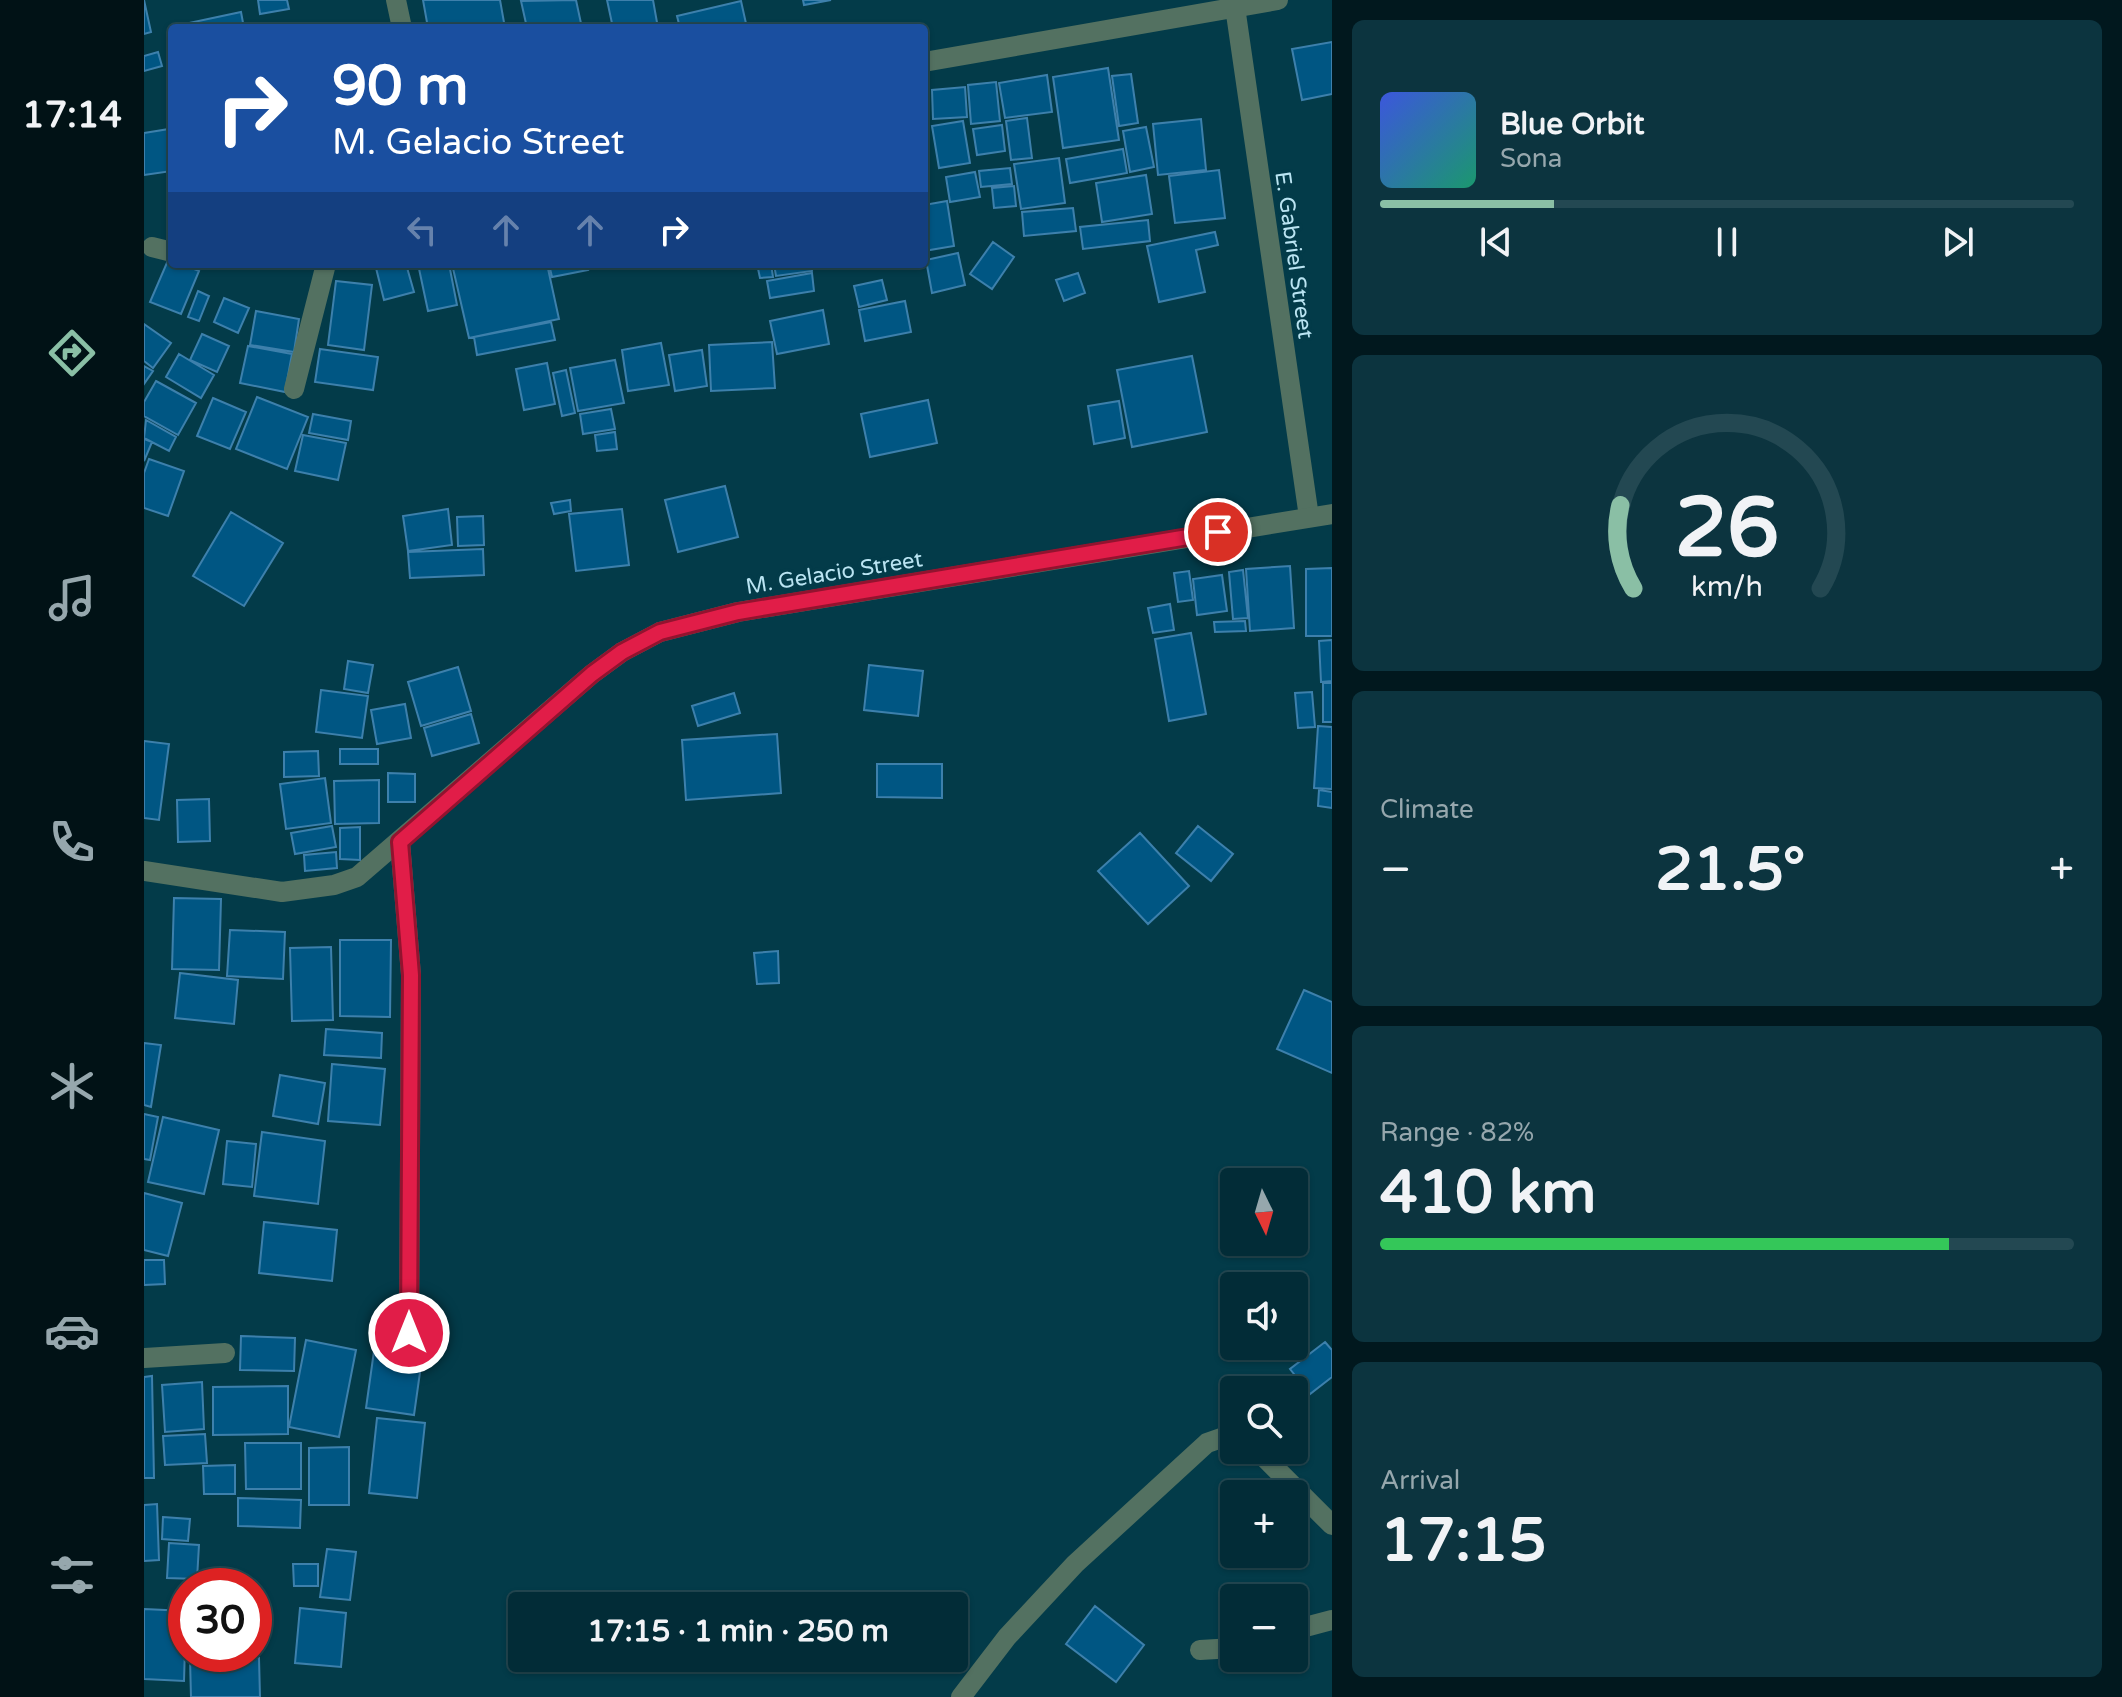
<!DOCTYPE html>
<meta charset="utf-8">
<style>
:root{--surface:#022c37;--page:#0c343f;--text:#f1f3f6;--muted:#96a7ad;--line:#234852;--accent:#8abfa5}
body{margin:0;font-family:"Varela Round",sans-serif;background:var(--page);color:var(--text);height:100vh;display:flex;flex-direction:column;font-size:30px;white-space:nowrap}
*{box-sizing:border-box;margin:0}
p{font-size:26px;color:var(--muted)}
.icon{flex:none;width:44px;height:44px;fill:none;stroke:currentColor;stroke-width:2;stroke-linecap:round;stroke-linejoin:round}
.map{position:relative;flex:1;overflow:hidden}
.drawer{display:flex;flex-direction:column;gap:20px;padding:20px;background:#01181e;width:790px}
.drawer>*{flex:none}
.hud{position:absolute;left:24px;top:24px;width:760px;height:244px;border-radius:8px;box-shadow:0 2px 6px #0004,0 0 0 2px var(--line);background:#1a4fa0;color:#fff;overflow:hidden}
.needle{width:52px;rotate:175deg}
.tools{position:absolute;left:1076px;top:1168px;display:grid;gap:16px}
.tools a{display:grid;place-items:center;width:88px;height:88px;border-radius:8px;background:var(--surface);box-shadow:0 2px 6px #0004,0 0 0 2px var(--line);font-size:40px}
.speed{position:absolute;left:24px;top:1568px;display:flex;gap:16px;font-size:40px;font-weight:700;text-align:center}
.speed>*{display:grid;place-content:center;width:104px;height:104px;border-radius:50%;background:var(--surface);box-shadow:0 2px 6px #0004,0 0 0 2px var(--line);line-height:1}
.speed .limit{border:12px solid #d22;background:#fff;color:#111}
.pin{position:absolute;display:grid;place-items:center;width:68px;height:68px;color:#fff;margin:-34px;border:4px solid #fff;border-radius:50%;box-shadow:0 2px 8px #0007}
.me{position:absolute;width:88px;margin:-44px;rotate:0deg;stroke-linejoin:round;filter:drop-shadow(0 0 6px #0008)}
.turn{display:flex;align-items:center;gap:28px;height:168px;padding:0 32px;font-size:36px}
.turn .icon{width:104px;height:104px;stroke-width:2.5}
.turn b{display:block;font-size:56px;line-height:68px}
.lanes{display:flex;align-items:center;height:76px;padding:0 32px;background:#0003;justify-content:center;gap:40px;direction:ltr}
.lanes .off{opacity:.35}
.big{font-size:60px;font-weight:700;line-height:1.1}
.drawer .widget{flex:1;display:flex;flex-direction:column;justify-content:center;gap:12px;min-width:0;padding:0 28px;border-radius:12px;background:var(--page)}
.drawer .dial{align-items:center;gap:0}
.dial svg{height:208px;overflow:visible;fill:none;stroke:var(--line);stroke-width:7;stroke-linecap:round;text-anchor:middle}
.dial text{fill:var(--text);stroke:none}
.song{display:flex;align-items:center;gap:24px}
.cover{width:96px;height:96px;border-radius:12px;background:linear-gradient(135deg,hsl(230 70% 55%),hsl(160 70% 35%))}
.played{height:8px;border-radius:4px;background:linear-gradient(90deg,var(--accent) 25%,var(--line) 25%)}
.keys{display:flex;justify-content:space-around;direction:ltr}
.heat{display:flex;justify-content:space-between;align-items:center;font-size:44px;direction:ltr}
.charge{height:12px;border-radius:6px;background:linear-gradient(90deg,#34c759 82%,var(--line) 0)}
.trip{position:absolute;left:364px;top:1592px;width:460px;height:80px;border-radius:8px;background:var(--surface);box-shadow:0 2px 6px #0004,0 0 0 2px var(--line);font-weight:700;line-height:80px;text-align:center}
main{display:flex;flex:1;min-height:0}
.tabs{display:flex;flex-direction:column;width:144px;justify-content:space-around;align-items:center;background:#011216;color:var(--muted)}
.tabs .icon{width:56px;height:56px}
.tabs .current{color:var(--accent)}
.tabs b{font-size:36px;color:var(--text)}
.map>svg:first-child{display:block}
</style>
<main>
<nav class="tabs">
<b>17:14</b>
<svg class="icon current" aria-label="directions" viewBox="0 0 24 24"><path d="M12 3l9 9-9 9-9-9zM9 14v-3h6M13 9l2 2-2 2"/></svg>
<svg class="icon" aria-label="music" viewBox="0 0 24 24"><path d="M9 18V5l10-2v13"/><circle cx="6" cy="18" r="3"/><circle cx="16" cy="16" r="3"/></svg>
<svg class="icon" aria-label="phone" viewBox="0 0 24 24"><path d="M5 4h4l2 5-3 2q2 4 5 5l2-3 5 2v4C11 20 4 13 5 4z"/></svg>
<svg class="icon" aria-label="climate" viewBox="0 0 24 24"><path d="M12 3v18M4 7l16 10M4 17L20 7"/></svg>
<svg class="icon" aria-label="car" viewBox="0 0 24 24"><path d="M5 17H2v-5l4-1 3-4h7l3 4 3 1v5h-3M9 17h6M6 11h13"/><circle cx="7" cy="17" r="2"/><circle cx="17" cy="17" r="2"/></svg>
<svg class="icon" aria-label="filters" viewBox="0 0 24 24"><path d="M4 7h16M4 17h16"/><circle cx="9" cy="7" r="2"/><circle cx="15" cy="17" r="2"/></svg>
</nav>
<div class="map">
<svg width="1188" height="1697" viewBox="0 0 1188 1697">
<rect width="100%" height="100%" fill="#033b49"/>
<path fill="#005683" stroke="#3d80ac" stroke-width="2" d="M 0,0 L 7,32 L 0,34 Z
M 114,0 L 143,0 L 145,9 L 116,14 Z
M 279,0 L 356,0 L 361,28 L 284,28 Z
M 432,0 L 438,28 L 383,28 L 377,1 Z
M 463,0 L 509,0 L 514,28 L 469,28 Z
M 659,0 L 687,0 L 660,5 Z
M 597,1 L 603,28 L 536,28 L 533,16 Z
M 97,12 L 100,28 L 46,28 L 45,23 Z
M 1188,42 L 1188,94 L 1158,100 L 1148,49 Z
M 14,52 L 18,66 L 0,71 L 0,56 Z
M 964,68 L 975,140 L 919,148 L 909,77 Z
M 987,74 L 994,123 L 975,126 L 968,76 Z
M 903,75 L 908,112 L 861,118 L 855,83 Z
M 852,82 L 856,121 L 827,124 L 824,85 Z
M 821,87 L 823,117 L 789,119 L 788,90 Z
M 883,118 L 888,158 L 867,160 L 862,121 Z
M 1057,119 L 1062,170 L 1014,175 L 1009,124 Z
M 819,121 L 826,163 L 795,168 L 788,126 Z
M 858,125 L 861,151 L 833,155 L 829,129 Z
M 1002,127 L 1010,167 L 986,172 L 979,131 Z
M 25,129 L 28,171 L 0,175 L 0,133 Z
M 979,149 L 983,173 L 926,183 L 922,159 Z
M 915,158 L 921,203 L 877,209 L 870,164 Z
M 866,168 L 868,184 L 837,187 L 835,171 Z
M 1075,170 L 1081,218 L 1031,223 L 1025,176 Z
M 831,172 L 836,197 L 806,202 L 802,177 Z
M 1002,175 L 1008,214 L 958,222 L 952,183 Z
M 870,186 L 872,206 L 850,208 L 848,188 Z
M 803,201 L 810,246 L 780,251 L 780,205 Z
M 929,208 L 932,231 L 880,236 L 878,212 Z
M 1004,220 L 1006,241 L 939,249 L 936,227 Z
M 1071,232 L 1074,245 L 1052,250 L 1061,292 L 1015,302 L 1003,246 Z
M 849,242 L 870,257 L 848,289 L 826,274 Z
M 814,253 L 821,285 L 788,293 L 782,260 Z
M 25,258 L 28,260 L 28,264 L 38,264 L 55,271 L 37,314 L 6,302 Z
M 231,264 L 262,264 L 270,292 L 240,300 Z
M 274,264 L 305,264 L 313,305 L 284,311 Z
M 308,264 L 403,264 L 415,319 L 325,338 Z
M 405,264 L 442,264 L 444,270 L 408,277 Z
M 613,264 L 627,264 L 629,277 L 616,278 Z
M 630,264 L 667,264 L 668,271 L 632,276 Z
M 668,273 L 670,291 L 626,298 L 623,281 Z
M 934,273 L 941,293 L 920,301 L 912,280 Z
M 738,280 L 743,300 L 715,307 L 710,286 Z
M 192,281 L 228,285 L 220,350 L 184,345 Z
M 54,291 L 65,296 L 55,321 L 44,317 Z
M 80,298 L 105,308 L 94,333 L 70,322 Z
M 761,301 L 767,332 L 721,341 L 715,310 Z
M 679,310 L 685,344 L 633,354 L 626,321 Z
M 112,311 L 155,319 L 150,352 L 106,345 Z
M 407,322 L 411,340 L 333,355 L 330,337 Z
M 0,324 L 27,343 L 9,368 L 0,361 Z
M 58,334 L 85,346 L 73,372 L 46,360 Z
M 628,342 L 631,388 L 567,391 L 565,345 Z
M 517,343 L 525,385 L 484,391 L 478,350 Z
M 104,346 L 148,354 L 141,392 L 96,383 Z
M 176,349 L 234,357 L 229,390 L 171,382 Z
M 558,350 L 563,386 L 531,391 L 525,355 Z
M 35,354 L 70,375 L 57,398 L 22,377 Z
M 1048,356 L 1063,432 L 988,447 L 973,370 Z
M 471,360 L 480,403 L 434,411 L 426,368 Z
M 403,363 L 411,404 L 380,410 L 372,369 Z
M 0,366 L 9,371 L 0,384 Z
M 422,370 L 431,413 L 418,416 L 409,373 Z
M 12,381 L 52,403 L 34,435 L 0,416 L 0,402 Z
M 113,397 L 164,417 L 143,469 L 92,449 Z
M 69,398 L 102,412 L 86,449 L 53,436 Z
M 784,400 L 793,443 L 726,457 L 717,414 Z
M 975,401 L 981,438 L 950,444 L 944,406 Z
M 467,409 L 471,429 L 439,434 L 436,414 Z
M 169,414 L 207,421 L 204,440 L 165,433 Z
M 2,420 L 32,437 L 25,451 L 0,438 Z
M 471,432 L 473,449 L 453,451 L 451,435 Z
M 159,435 L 202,443 L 194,480 L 151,471 Z
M 0,439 L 8,442 L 0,461 Z
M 5,459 L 40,471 L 24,516 L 0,508 L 0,473 Z
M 581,486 L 594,537 L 534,552 L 521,500 Z
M 426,500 L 427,511 L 410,514 L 407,503 Z
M 304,509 L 308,545 L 264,551 L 259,516 Z
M 478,509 L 485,565 L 432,571 L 425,514 Z
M 87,512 L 139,543 L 100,606 L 49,576 Z
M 339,516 L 340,545 L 314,546 L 313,517 Z
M 339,549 L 340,575 L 266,578 L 264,552 Z
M 1146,566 L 1150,628 L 1106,631 L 1102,569 Z
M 1188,568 L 1188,636 L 1162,636 L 1162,569 Z
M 1099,570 L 1104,618 L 1089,619 L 1085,572 Z
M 1045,571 L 1049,600 L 1034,602 L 1030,573 Z
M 1078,575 L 1083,611 L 1053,615 L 1049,579 Z
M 1026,604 L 1030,630 L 1009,633 L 1004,608 Z
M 1101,621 L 1102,631 L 1071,632 L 1070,622 Z
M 1047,633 L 1062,714 L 1025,721 L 1011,639 Z
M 1188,640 L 1188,681 L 1177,682 L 1175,641 Z
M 204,661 L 229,665 L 224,693 L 200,689 Z
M 725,665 L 779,671 L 774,716 L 720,710 Z
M 314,667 L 327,711 L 277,726 L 264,682 Z
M 1179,683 L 1188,683 L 1188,722 L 1179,722 Z
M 177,690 L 224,696 L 218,738 L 172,732 Z
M 1168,692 L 1171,727 L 1154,728 L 1151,693 Z
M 590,693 L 596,713 L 554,726 L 548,706 Z
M 261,704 L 267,738 L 233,744 L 227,710 Z
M 327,714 L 335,743 L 288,756 L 280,728 Z
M 1174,726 L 1188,727 L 1188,789 L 1170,788 Z
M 633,734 L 637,793 L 542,800 L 538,740 Z
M 0,741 L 25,744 L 15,820 L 0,818 Z
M 196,749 L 234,749 L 234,764 L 196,764 Z
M 174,751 L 175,776 L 140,777 L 140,752 Z
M 733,764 L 798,764 L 798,798 L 733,797 Z
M 244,773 L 271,774 L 271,802 L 244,802 Z
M 181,778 L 187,823 L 142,829 L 136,784 Z
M 235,780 L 235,823 L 191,824 L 190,781 Z
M 1175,790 L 1188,792 L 1188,808 L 1174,806 Z
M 65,799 L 66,841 L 34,842 L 33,800 Z
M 188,826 L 192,847 L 151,854 L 147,833 Z
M 1054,826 L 1089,854 L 1067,881 L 1032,853 Z
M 216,827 L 216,860 L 196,859 L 196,828 Z
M 996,833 L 1045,886 L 1004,924 L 954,871 Z
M 192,852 L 193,868 L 161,871 L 160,855 Z
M 30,898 L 77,899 L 75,970 L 28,969 Z
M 86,930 L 141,932 L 139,979 L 83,976 Z
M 196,940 L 247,940 L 246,1017 L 196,1016 Z
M 187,947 L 189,1020 L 148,1021 L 146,948 Z
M 634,951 L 635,983 L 613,984 L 610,953 Z
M 36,973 L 94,980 L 90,1024 L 31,1018 Z
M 1160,990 L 1188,1002 L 1188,1073 L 1133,1049 Z
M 182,1029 L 238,1033 L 237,1058 L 180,1055 Z
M 0,1043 L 17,1045 L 7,1107 L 0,1105 Z
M 188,1064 L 241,1069 L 236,1125 L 184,1121 Z
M 136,1075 L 181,1083 L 174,1124 L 129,1116 Z
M 0,1114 L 14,1117 L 6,1160 L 0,1159 Z
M 19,1117 L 75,1130 L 60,1194 L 4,1182 Z
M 118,1132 L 181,1141 L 174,1204 L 110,1196 Z
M 83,1141 L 112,1144 L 108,1187 L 79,1184 Z
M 0,1193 L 38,1203 L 24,1256 L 0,1250 Z
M 120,1222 L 193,1230 L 188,1281 L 115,1273 Z
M 0,1260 L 20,1260 L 21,1284 L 0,1285 Z
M 97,1336 L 151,1338 L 150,1371 L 96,1370 Z
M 162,1340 L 212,1350 L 195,1437 L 145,1427 Z
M 1181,1342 L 1188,1350 L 1188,1377 L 1166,1394 L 1146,1369 Z
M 230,1351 L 278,1358 L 270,1415 L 222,1408 Z
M 8,1376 L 10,1478 L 0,1478 L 0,1377 Z
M 58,1382 L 60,1429 L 21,1432 L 18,1385 Z
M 144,1386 L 144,1434 L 69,1435 L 69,1387 Z
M 233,1418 L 281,1423 L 273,1498 L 225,1493 Z
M 61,1434 L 63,1463 L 21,1465 L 19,1436 Z
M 101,1443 L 157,1443 L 157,1489 L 102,1489 Z
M 205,1447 L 205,1505 L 165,1505 L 165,1448 Z
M 91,1465 L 91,1494 L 60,1494 L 59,1466 Z
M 94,1498 L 157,1500 L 156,1528 L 94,1526 Z
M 13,1504 L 15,1560 L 0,1561 L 0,1505 Z
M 19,1517 L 46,1519 L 44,1541 L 18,1539 Z
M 25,1543 L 55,1545 L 53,1579 L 23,1578 Z
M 183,1549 L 212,1552 L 206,1600 L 176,1597 Z
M 149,1564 L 174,1564 L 174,1586 L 150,1586 Z
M 951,1606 L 1000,1645 L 972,1682 L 922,1644 Z
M 156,1608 L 202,1613 L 197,1667 L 151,1663 Z
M 0,1609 L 42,1611 L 40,1681 L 0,1679 Z
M 115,1658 L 116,1697 L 47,1697 L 46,1659 Z"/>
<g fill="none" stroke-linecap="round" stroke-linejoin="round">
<path stroke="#537161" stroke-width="20" d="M 252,0 L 258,28
M 1090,0 L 1165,517
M 780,62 L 1134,0
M 8,247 L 28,252
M 150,389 L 182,264
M 256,842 L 267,975 L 265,1333
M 0,1358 L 81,1353
M 1113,1450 L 1188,1525
M 1150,1630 L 1188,1620
M 1056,1650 L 1090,1648
M 817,1697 L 863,1637 L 931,1564 L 1063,1443 L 1083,1436 L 1090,1437"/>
<path stroke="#537161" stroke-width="20" d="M 0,871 L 138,892 L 190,885 L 213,877 L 448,674 L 478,652 L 516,632 L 594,612 L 1188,514"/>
</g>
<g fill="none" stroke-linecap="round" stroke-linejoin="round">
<g stroke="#92132f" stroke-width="20">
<path id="route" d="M 265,1333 L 267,975 L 256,842 L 448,674 L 478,652 L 516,632 L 594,612 L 1074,532"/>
</g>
<use href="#route" stroke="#e11d48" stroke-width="14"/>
</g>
<g text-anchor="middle" stroke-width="7" stroke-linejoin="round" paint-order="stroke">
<g font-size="22" fill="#bae4f2" stroke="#033b49">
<text transform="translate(1151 255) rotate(82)" y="8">E. Gabriel Street</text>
<text transform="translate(690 572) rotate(-9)" y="8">M. Gelacio Street</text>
</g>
</g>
</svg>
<div class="tools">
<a><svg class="needle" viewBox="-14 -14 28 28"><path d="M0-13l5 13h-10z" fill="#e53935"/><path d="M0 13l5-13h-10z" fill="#96a7ad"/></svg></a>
<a><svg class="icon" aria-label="sound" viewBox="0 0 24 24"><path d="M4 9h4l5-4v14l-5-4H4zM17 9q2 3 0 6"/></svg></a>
<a><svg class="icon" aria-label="search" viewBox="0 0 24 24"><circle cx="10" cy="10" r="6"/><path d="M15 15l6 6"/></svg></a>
<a>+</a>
<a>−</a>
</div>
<div class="speed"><div class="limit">30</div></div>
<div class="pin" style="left:1074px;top:532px;background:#d93025"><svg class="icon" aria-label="arrive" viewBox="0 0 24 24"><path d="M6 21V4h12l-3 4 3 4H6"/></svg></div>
<svg class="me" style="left:265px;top:1333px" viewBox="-20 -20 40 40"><circle r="17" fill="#e11d48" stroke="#fff" stroke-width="3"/><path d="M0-11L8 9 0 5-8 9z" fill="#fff"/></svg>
<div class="trip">17:15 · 1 min · 250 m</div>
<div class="hud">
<div class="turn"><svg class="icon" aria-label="right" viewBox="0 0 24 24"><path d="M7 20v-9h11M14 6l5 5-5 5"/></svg><div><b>90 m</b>M. Gelacio Street</div></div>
<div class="lanes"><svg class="icon off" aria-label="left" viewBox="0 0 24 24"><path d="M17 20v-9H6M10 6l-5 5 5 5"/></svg><svg class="icon off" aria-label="ahead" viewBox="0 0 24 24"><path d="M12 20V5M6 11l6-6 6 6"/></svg><svg class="icon off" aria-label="ahead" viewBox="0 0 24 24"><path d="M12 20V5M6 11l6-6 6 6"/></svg><svg class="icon" aria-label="right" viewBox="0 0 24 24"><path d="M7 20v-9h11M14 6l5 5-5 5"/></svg></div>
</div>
</div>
<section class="drawer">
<div class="widget">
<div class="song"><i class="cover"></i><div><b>Blue Orbit</b><p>Sona</p></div></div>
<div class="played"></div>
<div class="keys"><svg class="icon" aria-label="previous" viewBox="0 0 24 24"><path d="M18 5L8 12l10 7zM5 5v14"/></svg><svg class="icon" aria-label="pause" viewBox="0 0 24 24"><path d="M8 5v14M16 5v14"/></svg><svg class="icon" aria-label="next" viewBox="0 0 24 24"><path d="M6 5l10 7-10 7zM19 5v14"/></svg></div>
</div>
<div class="widget dial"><svg viewBox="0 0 100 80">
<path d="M14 69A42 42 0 1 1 86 69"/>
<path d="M14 69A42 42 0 0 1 9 37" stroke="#8abfa5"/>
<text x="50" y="56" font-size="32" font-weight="700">26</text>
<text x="50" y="72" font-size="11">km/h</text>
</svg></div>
<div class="widget"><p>Climate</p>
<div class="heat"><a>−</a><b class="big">21.5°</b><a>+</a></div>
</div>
<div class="widget"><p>Range · 82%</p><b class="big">410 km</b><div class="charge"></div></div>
<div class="widget"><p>Arrival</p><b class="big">17:15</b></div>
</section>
</main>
